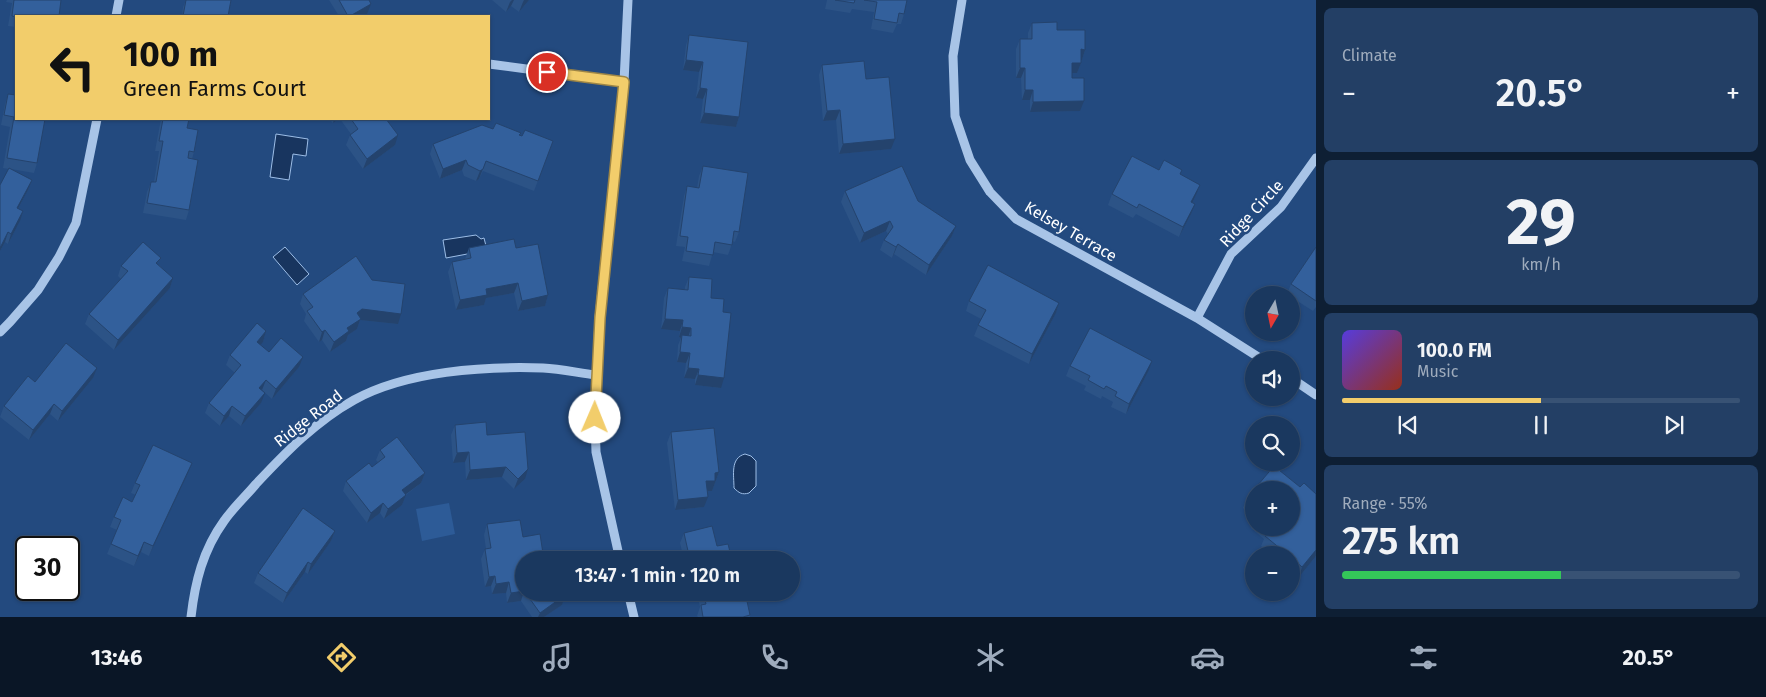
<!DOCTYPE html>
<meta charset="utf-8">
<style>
:root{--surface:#1a385f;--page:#233f65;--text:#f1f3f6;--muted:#9facbd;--line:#385274;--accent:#f2cd6b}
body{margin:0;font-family:"Fira Sans",sans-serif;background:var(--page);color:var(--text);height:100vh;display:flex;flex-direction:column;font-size:19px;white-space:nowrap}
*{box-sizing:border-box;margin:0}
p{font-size:16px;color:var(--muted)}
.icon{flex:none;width:28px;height:28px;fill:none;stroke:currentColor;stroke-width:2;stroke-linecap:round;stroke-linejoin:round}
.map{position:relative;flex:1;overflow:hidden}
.panel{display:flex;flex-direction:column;gap:8px;padding:8px;background:#0e1f34;width:450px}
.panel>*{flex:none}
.top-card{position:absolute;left:15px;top:15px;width:475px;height:105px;border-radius:0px;box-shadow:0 1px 4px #0004,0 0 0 1px var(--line);background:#f2cd6b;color:#111;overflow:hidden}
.needle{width:32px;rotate:189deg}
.fabs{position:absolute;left:1245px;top:286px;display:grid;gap:10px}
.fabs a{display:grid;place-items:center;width:55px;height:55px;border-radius:50%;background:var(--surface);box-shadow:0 1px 4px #0004,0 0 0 1px var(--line);font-size:25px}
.speed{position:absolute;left:15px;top:536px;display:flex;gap:10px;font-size:25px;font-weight:700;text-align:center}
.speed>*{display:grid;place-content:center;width:65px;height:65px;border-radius:50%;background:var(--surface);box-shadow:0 1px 4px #0004,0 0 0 1px var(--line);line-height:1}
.speed .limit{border:2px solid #111;border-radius:8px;background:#fff;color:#111}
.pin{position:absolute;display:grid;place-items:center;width:42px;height:42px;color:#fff;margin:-21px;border:2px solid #fff;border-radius:50%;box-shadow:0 1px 5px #0007}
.me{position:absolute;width:55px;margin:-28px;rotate:1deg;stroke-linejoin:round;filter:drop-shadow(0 0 4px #0008)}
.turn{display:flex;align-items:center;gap:18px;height:105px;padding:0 25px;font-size:22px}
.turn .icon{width:65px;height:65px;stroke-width:2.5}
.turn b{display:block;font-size:35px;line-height:42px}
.big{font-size:38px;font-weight:600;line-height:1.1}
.panel .card{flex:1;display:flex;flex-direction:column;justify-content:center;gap:8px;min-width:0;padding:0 18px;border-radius:8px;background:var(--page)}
.panel .dial{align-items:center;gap:0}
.dial b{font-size:65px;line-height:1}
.song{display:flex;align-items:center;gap:15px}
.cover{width:60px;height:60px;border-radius:8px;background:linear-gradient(135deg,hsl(250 70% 55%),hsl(10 70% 35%))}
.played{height:5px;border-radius:2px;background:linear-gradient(90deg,var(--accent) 50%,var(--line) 50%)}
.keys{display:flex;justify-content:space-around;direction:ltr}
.heat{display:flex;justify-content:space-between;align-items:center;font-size:28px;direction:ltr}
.charge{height:8px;border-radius:4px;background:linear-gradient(90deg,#34c759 55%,var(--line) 0)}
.trip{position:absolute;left:515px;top:551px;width:285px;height:50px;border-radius:25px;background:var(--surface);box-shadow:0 1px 4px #0004,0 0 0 1px var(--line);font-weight:600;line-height:50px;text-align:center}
.tabs{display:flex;height:80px;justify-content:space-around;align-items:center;background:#0a1626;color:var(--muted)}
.tabs .icon{width:35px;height:35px}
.tabs .selected{color:var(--accent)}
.tabs b{font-size:22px;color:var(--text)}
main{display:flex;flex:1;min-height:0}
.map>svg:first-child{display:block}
</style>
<main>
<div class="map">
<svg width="1316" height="617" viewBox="0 0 1316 617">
<rect width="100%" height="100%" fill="#234a7f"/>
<path fill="#2d5b97" d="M 449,503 L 455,534 L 422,541 L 416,509 Z"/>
<path fill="#18355f" stroke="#9dbee7" d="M 276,134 L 308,139 L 306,156 L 293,154 L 289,180 L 270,177 Z
M 476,235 L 481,239 L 484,238 L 486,246 L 478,252 L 446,258 L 443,240 Z
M 285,247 L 309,274 L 297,285 L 273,257 Z
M 745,454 L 751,456 L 756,461 L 756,486 L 749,493 C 742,495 739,493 734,488 C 734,475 730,458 745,454 Z"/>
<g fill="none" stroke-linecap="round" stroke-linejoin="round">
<path stroke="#a8c4e7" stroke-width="9" d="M 962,0 L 953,56 L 955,116 L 970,160 L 990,192 L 1016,219 L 1197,318 L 1263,360
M 116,16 L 119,0
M 489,64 L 624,82
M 1197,318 L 1231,254 L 1281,207 L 1316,158
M 0,332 L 10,322 L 38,290 L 59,257 L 76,223 L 97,119
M 1291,378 L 1316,395
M 620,560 L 596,452 L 595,418 L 599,318 L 624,82 L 628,0
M 628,592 L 634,617
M 191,617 C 195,582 203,550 224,521 C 233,508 246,496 256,484 C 285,453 316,421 354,400 C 406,371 485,366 543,368 C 561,369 579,373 596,375"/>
</g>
<path fill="#2c5386" d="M 7,0 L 61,0 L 16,16 L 16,27 L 8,26 L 12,3 L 6,2 Z
M 186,0 L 231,0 L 228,16 L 182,16 L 183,7 Z
M 329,0 L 369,0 L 367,14 L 364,16 L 339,16 Z
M 492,0 L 529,0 L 519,12 L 511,6 L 506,12 Z
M 827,0 L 907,0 L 904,14 L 901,24 L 897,24 L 893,33 L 871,29 L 874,12 L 852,9 L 850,13 L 825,9 Z
M 1032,23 L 1057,30 L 1085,50 L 1082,60 L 1081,60 L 1081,63 L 1077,73 L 1072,73 L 1072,78 L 1080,111 L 1030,112 L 1030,100 L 1022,100 L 1021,78 L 1016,78 L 1016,49 L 1020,39 L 1028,39 L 1028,33 Z
M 689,35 L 739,117 L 736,127 L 700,123 L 703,99 L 696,98 L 699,72 L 683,70 L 686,45 Z
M 822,65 L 866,79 L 891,149 L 839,154 L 836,120 L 823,121 L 819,75 Z
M 16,89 L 16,119 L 37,163 L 34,173 L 11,169 L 32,180 L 28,190 L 18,209 L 20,221 L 8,244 L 5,242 L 0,251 L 0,185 L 9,169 L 3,168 L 10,127 L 1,125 L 5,104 L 8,94 L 15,95 Z
M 161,119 L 189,119 L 187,128 L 194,152 L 192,159 L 189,210 L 186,220 L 143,213 L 147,192 L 151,182 L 154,182 L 159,151 L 155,151 Z
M 329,119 L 339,119 L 333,123 Z
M 340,119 L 387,119 L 395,145 L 363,169 L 346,145 L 350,135 L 351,134 Z
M 520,135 L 553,141 L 534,191 L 483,171 L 479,179 L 476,181 L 464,176 L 462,170 L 440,179 L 430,154 L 433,144 Z
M 703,166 L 739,232 L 735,242 L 733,241 L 728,255 L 713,252 L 709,266 L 682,261 L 685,247 L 676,246 L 684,196 L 687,186 L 697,188 L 699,176 Z
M 1159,170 L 1180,175 L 1196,195 L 1193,202 L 1191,214 L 1179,237 L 1136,214 L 1133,218 L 1108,205 L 1112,194 Z
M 845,191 L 918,201 L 956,226 L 952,236 L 926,275 L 894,254 L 892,258 L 880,250 L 884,240 L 888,234 L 886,231 L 860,243 L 841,202 Z
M 1316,247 L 1316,307 L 1313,311 L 1291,297 L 1291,295 L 1287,294 L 1291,284 Z
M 469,248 L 516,248 L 548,295 L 545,306 L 518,311 L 514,293 L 486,298 L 484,305 L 456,310 L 448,272 L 452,262 L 465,259 Z
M 159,265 L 173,278 L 170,288 L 114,350 L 85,324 L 89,314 L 121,279 L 118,276 L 121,266 Z
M 689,277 L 711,298 L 723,312 L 721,388 L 695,385 L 695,379 L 684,378 L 686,363 L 677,362 L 678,345 L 681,338 L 679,337 L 680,331 L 661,329 L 664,298 L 668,288 L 685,290 L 685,287 Z
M 303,294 L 398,324 L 360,320 L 357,329 L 348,335 L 346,341 L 330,352 L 322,340 L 319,342 L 304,321 L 306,314 L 300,304 Z
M 969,301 L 1059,303 L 1056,313 L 1029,364 L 974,336 L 981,319 L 966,311 Z
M 266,331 L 263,342 L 260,344 L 269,352 L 299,367 L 272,399 L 262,390 L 261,403 L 241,426 L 229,416 L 220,426 L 205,413 L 209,403 L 235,373 L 226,365 L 230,355 Z
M 1070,366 L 1148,372 L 1126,414 L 1111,407 L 1113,402 L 1102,396 L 1101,399 L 1084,390 L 1086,386 L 1066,376 Z
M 93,378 L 58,421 L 50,414 L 29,440 L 0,417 L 4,406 L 35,382 Z
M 455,425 L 487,435 L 525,479 L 514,489 L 502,477 L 466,480 L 465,462 L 453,463 L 451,435 Z
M 671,432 L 719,472 L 712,491 L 707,491 L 704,507 L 675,510 L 667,443 Z
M 380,450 L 425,473 L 421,483 L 406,495 L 402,505 L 384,519 L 380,513 L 367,523 L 343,491 L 346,481 L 372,467 L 378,462 L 376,460 Z
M 192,463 L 188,473 L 149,556 L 141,552 L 134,566 L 107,554 L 117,530 L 110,527 L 114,517 L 132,502 L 136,495 L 131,493 L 135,483 Z
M 1274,466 L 1300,487 L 1304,483 L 1316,494 L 1316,556 L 1299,577 L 1291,570 L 1291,555 L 1272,555 L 1261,546 L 1264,539 L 1251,528 L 1254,520 L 1254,528 L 1291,528 L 1291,490 L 1254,490 L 1254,517 L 1243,508 L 1247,498 Z
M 487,524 L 524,592 L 564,592 L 562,605 L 544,617 L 532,617 L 521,601 L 507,603 L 506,593 L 492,594 L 491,586 L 485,587 L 481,559 L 485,549 L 486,549 L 484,535 Z
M 335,531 L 331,541 L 308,574 L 305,572 L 283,603 L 254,583 L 258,573 Z
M 684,533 L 717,546 L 732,560 L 684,560 L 680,543 Z
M 697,592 L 745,592 L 750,615 L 750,617 L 698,617 L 697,616 L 700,607 Z"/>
<path fill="#24436d" d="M 512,0 L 514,0 L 511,6 L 506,12 L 510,2 Z
M 524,0 L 529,0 L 519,12 L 523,2 Z
M 371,4 L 367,14 L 364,16 L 350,16 Z
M 1081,49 L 1085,50 L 1082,60 L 1077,60 Z
M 686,60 L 703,62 L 699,72 L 683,70 Z
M 1072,63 L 1081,63 L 1077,73 L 1068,73 Z
M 1020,68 L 1025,68 L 1021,78 L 1016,78 Z
M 700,88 L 707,89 L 703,99 L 696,98 Z
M 1025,90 L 1033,90 L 1030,100 L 1022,100 Z
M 1084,101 L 1080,111 L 1030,112 L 1033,102 Z
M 840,110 L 836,120 L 823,121 L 827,111 Z
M 704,113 L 739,117 L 736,127 L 700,123 Z
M 334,119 L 339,119 L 333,123 Z
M 398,135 L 395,145 L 363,169 L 367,159 Z
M 895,139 L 891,149 L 839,154 L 843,144 Z
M 466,160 L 462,170 L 440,179 L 443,169 Z
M 486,161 L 479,179 L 476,181 L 480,171 Z
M 32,180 L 28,190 L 13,218 L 17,208 Z
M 1200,185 L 1196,195 L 1188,212 L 1191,202 Z
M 1195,204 L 1191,214 L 1179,237 L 1183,227 Z
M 23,211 L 20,221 L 8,244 L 11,234 Z
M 890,221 L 886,231 L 860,243 L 864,233 Z
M 956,226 L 952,236 L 926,275 L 929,265 Z
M 8,232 L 5,242 L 0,251 L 0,248 Z
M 898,244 L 894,254 L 892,258 L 896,247 Z
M 173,278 L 170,288 L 114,350 L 118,340 Z
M 518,283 L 514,293 L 486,298 L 484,305 L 456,310 L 460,300 L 486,289 Z
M 548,295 L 545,306 L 518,311 L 522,301 Z
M 1059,303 L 1056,313 L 1029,364 L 1032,354 Z
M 362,309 L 401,314 L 398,324 L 360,320 L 357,329 L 348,335 L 346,341 L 330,352 L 334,342 L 347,328 L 357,313 Z
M 665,319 L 683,320 L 680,331 L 661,329 Z
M 682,327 L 691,328 L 688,338 L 682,335 L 681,338 L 679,337 Z
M 325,330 L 322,340 L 319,342 L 322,332 Z
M 266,331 L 263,342 L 254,352 L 257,342 Z
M 680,352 L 690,353 L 686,363 L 677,362 Z
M 303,357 L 299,367 L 272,399 L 276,389 Z
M 1152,361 L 1148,372 L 1126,414 L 1129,404 Z
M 97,368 L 93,378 L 58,421 L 62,411 Z
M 688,368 L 699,369 L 695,379 L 684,378 Z
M 698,375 L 724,378 L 721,388 L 695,385 Z
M 266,380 L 262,390 L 259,388 Z
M 265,393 L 261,403 L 241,426 L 245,416 Z
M 54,404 L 50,414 L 29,440 L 33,430 Z
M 232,406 L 229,416 L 220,426 L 224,416 Z
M 469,452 L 465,462 L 453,463 L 457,453 Z
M 192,463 L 188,473 L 149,556 L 153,546 Z
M 506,467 L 502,477 L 466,480 L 470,470 Z
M 528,469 L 525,479 L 514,489 L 518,479 Z
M 719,472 L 712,491 L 703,491 L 706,481 L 715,473 Z
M 425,473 L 421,483 L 398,500 L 402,490 Z
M 406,495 L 402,505 L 384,519 L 388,509 Z
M 708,497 L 704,507 L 675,510 L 678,500 Z
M 383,503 L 380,513 L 367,523 L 371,513 Z
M 335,531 L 331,541 L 308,574 L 311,564 Z
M 144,542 L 141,552 L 134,566 L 138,556 Z
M 1316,550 L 1316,556 L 1299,577 L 1302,567 Z
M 308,562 L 305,572 L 283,603 L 287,593 Z
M 495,576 L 491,586 L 485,587 L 489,577 Z
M 509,582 L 506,593 L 492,594 L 496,584 Z
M 524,591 L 521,601 L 507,603 L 511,593 Z
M 565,595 L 562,605 L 544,617 L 538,617 L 540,613 Z"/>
<path fill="#33609c" stroke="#24436d" d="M 14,0 L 61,0 L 59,16 L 16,17 L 12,16 Z
M 186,0 L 231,0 L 228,16 L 183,16 Z
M 339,0 L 369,0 L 371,4 L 350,16 L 348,16 Z
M 835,0 L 855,0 L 854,3 Z
M 864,0 L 907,0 L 904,14 L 899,13 L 897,23 L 874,19 L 877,2 Z
M 1057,22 L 1057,30 L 1085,30 L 1085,50 L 1081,49 L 1081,63 L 1072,63 L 1072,78 L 1084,78 L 1084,101 L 1033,102 L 1033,90 L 1025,90 L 1025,68 L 1020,68 L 1020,39 L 1032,39 L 1032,23 Z
M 689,35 L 748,42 L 739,117 L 704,113 L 707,89 L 700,88 L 703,62 L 686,60 Z
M 864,61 L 866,79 L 889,77 L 895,139 L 843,144 L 840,110 L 827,111 L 822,65 Z
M 8,94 L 16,95 L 16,119 L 45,119 L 37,163 L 7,158 L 14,117 L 4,115 Z
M 163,119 L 189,119 L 187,128 L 198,130 L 194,152 L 189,151 L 188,158 L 198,160 L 189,210 L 147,203 L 151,182 L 156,182 L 163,141 L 159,141 Z
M 351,119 L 386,119 L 398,135 L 367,159 L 350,135 L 358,129 Z
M 496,123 L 521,133 L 519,135 L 522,136 L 525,130 L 553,141 L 538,181 L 486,161 L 483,169 L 480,171 L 468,165 L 466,160 L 443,169 L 433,144 L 482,125 L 493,129 Z
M 1132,156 L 1159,170 L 1164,160 L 1182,170 L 1180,174 L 1200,185 L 1191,202 L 1195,204 L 1183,227 L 1139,204 L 1137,208 L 1112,194 Z
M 703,166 L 748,173 L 739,232 L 734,231 L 732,245 L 715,242 L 713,255 L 686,251 L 688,237 L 680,236 L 687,186 L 699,188 Z
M 902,166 L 918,201 L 956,226 L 929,265 L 898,244 L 896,247 L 884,240 L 893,227 L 890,221 L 864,233 L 845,191 Z
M 9,168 L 32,180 L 17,208 L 23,211 L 11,234 L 8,232 L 0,248 L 0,185 Z
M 514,239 L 516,248 L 538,244 L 548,295 L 522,301 L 518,283 L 486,289 L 487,295 L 460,300 L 452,262 L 471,258 L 469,248 Z
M 143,242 L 161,258 L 156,263 L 173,278 L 118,340 L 89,314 L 128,271 L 121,266 Z
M 1316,247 L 1316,301 L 1291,284 Z
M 356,256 L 372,280 L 405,284 L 401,314 L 362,309 L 357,313 L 361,319 L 347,328 L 349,331 L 334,342 L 325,330 L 322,332 L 307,311 L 313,307 L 303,294 Z
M 988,265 L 1059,303 L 1032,354 L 978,325 L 986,310 L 969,301 Z
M 689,277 L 712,279 L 711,298 L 724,299 L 723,312 L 731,313 L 724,378 L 698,375 L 699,369 L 688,368 L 690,353 L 680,352 L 682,335 L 691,336 L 691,328 L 682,327 L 683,320 L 665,319 L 668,288 L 688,290 Z
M 257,323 L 266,331 L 257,342 L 269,352 L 281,338 L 303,357 L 276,389 L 266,380 L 259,388 L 265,393 L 245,416 L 232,406 L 224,416 L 209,403 L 241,365 L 230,355 Z
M 1090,328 L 1152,361 L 1129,404 L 1115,396 L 1117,392 L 1106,386 L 1104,389 L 1088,380 L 1090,376 L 1070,366 Z
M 66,343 L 97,368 L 62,411 L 54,404 L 33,430 L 4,406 L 28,376 L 35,382 Z
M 486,422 L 487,435 L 525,432 L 528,469 L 518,479 L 506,467 L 470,470 L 469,452 L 457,453 L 455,425 Z
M 714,428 L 719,472 L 715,473 L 715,481 L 706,481 L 708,497 L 678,500 L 671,432 Z
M 397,437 L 425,473 L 402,490 L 406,495 L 388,509 L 383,503 L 371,513 L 346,481 L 369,463 L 372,467 L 385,457 L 380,450 Z
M 153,445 L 192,463 L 153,546 L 144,542 L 138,556 L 111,544 L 121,520 L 114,517 L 123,497 L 132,502 L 140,485 L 135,483 Z
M 1274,466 L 1300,487 L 1304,483 L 1316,494 L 1316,550 L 1302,567 L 1291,557 L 1291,555 L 1288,555 L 1265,536 L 1270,530 L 1266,528 L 1291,528 L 1291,490 L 1254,490 L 1254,504 L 1247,498 Z
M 303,508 L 335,531 L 311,564 L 308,562 L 287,593 L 258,573 Z
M 520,520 L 523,537 L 540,534 L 544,560 L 524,560 L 524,591 L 511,593 L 509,582 L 496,584 L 495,576 L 489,577 L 485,549 L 491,548 L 487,524 Z
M 712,526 L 717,546 L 728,544 L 732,560 L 690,560 L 684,533 Z
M 525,592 L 564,592 L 565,595 L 540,613 Z
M 703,592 L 745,592 L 750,615 L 743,617 L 703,617 L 701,605 L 706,604 Z"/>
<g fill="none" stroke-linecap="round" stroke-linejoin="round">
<g stroke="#9d8546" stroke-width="12">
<path id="route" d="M 547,72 L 624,82 L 600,318 L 595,418"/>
</g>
<use href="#route" stroke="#f2cd6b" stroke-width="9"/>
</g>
<g text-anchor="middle" stroke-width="5" stroke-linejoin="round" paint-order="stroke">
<g font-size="16" fill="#fff" stroke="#234a7f">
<text transform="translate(1251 213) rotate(-47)" y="6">Ridge Circle</text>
<text transform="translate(1071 231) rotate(30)" y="6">Kelsey Terrace</text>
<text transform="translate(308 418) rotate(-38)" y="6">Ridge Road</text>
</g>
</g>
</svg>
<div class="fabs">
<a><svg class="needle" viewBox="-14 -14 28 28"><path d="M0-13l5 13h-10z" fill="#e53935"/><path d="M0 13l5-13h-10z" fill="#9facbd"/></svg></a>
<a><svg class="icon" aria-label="sound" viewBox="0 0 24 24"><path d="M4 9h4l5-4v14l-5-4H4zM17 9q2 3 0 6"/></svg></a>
<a><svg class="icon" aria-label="search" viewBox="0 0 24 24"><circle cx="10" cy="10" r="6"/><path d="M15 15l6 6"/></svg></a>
<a>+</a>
<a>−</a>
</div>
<div class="speed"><div class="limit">30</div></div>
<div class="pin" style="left:547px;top:72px;background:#d93025"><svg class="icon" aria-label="arrive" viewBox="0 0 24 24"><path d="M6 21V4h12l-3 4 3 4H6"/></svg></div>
<svg class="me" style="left:595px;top:418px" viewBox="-20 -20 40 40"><circle r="19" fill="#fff"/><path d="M0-13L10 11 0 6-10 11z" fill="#f2cd6b"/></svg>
<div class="trip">13:47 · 1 min · 120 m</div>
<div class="top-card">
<div class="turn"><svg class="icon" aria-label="left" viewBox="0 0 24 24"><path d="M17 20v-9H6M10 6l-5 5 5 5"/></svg><div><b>100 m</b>Green Farms Court</div></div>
</div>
</div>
<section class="panel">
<div class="card"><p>Climate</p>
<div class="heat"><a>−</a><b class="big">20.5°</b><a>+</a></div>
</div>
<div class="card dial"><b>29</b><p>km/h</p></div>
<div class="card">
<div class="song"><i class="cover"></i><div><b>100.0 FM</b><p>Music</p></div></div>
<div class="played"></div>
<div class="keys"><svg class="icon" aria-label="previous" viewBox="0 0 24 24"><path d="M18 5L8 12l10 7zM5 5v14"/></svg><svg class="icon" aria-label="pause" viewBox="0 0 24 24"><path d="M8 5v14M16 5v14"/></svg><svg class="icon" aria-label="next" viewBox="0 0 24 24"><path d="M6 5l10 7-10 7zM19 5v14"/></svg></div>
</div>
<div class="card"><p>Range · 55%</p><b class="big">275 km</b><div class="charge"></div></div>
</section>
</main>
<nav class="tabs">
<b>13:46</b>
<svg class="icon selected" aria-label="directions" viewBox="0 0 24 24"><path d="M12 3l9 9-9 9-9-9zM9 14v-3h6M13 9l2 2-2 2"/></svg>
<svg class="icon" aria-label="music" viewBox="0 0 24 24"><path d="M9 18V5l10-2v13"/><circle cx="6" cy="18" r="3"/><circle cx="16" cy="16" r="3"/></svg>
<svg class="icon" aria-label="phone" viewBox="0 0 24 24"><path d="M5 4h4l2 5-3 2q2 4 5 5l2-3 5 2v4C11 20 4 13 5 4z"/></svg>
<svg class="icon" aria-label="climate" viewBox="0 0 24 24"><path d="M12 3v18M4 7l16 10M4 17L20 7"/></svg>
<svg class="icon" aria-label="car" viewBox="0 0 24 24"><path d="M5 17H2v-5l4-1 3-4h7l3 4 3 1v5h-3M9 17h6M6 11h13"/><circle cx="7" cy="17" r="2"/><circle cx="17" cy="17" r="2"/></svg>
<svg class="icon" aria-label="filters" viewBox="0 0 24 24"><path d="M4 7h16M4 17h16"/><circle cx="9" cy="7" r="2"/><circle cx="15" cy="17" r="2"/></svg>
<b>20.5°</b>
</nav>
